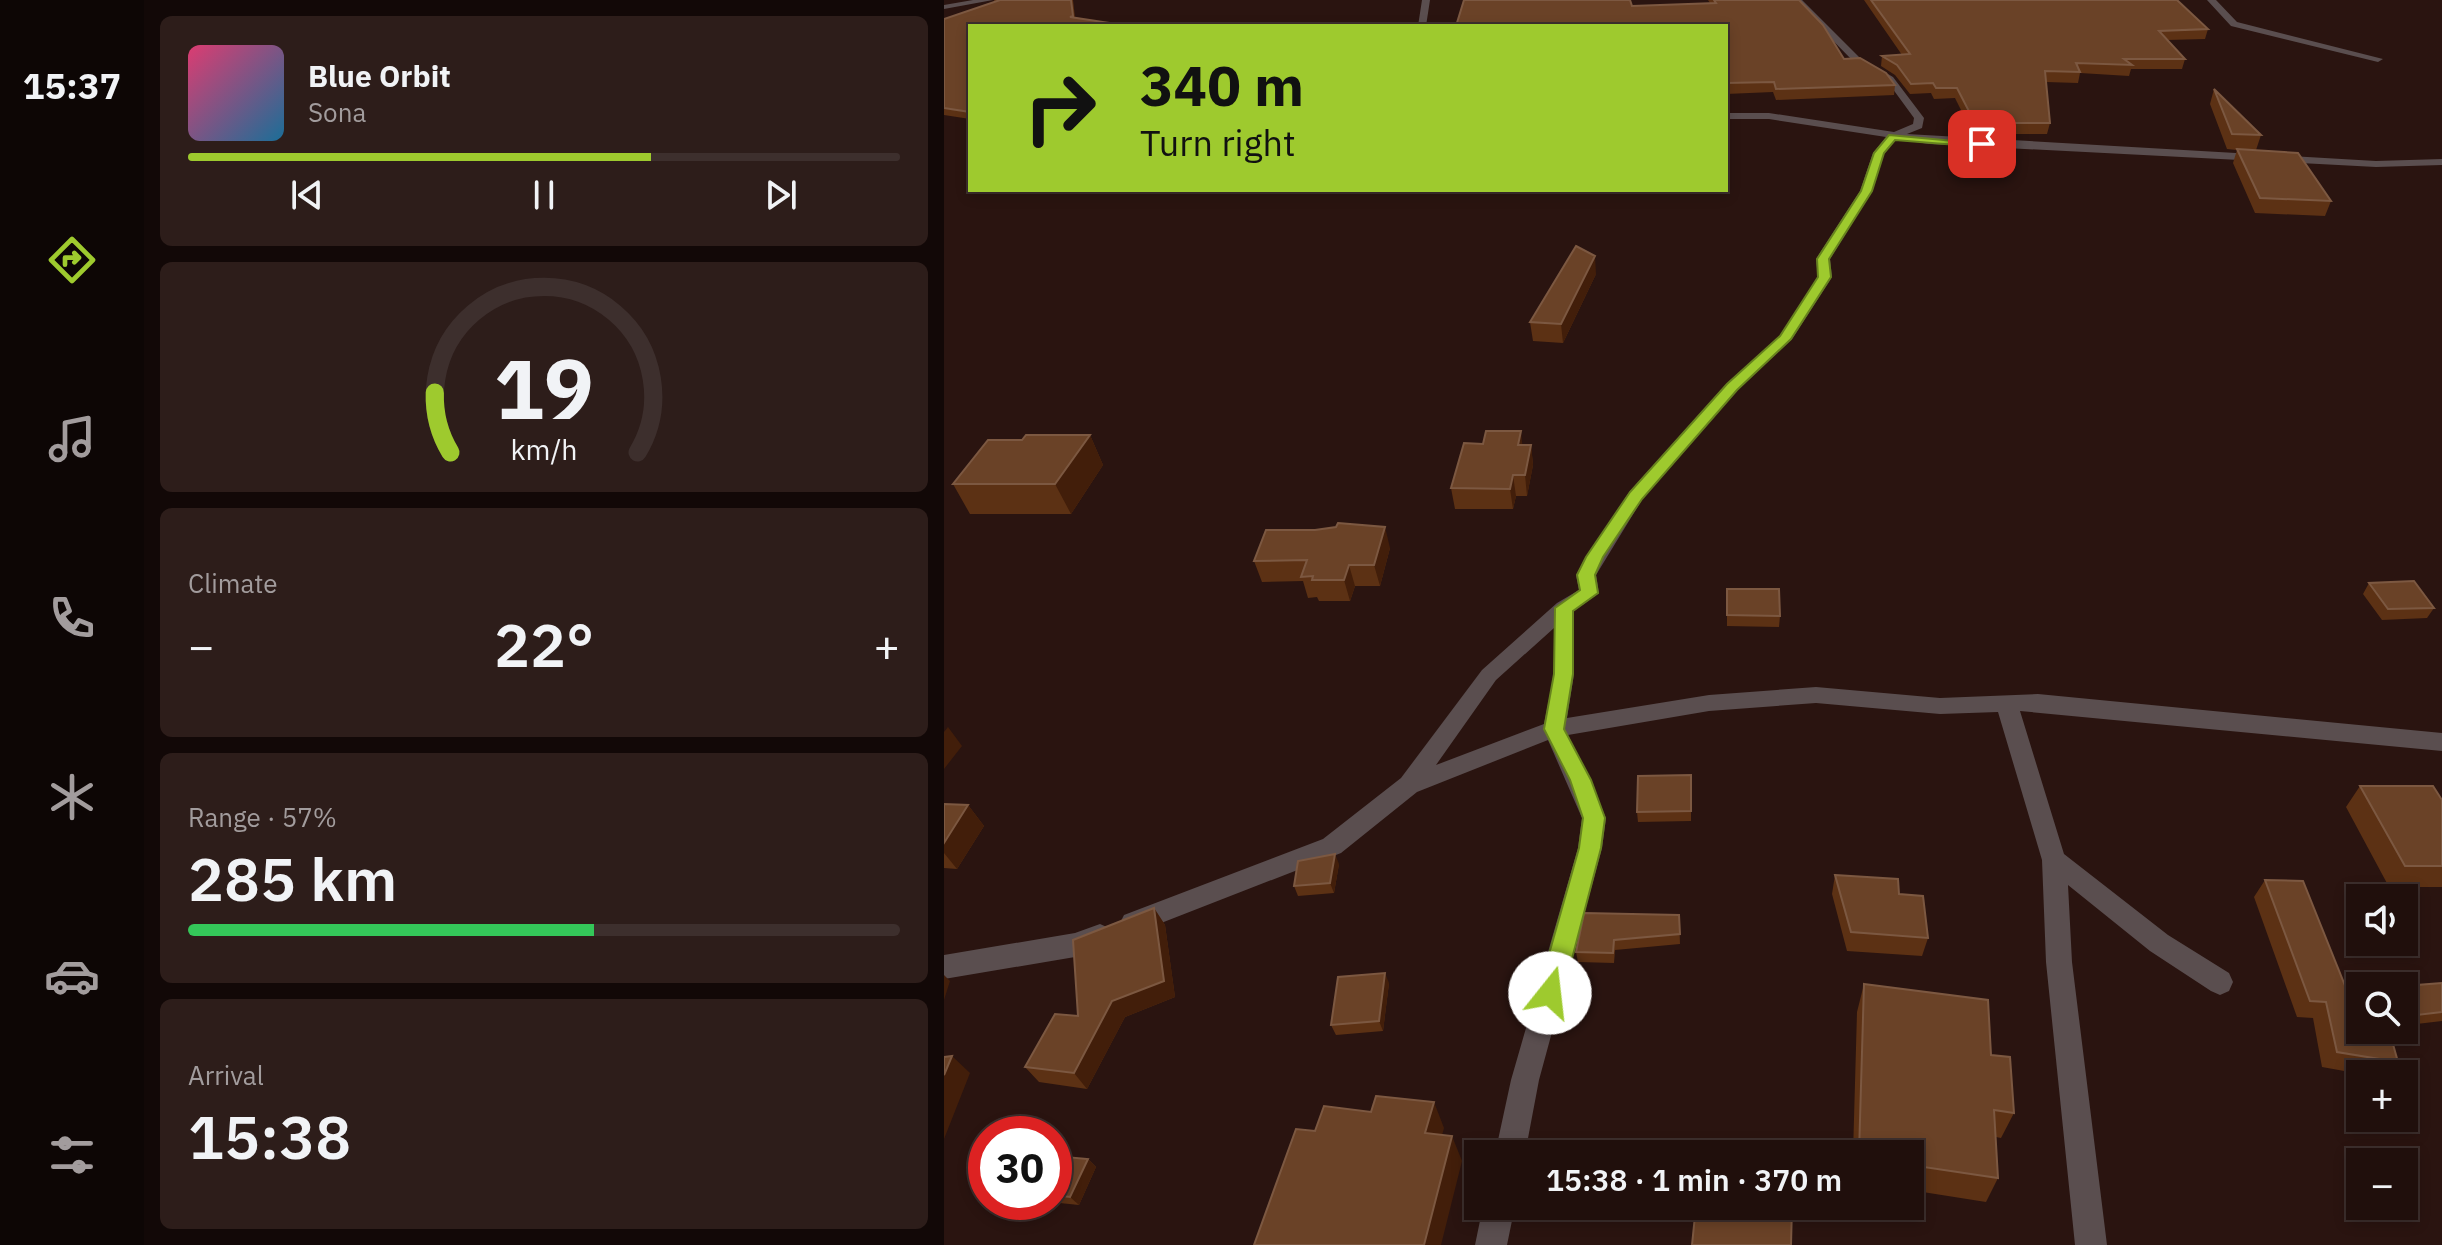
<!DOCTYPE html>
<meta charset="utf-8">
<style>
:root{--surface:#200f0c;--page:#2d1d1a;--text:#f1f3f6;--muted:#a29c9d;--line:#3d2f2d;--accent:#9eca2e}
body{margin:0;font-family:"IBM Plex Sans",sans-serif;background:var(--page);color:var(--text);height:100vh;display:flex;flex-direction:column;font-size:30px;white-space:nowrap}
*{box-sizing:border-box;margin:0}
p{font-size:26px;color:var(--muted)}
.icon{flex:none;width:44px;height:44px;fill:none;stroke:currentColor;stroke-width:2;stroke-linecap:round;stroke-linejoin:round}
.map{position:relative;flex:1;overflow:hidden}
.details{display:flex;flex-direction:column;gap:16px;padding:16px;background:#120807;width:800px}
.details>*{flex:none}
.top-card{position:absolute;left:24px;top:24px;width:760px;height:168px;border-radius:0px;box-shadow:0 4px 12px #0003,0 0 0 2px var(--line);background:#9eca2e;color:#111;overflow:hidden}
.buttons{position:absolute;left:1402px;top:884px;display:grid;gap:16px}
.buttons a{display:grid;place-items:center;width:72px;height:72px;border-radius:0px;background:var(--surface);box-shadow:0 4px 12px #0003,0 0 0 2px var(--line);font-size:40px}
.speed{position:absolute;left:24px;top:1116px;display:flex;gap:16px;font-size:40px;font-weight:700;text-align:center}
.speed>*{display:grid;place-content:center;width:104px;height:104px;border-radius:50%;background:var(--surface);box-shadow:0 4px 12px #0003,0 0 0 2px var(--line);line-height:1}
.speed .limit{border:12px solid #d22;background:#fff;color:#111}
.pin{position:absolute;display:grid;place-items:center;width:68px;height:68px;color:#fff;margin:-34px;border-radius:16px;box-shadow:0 4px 12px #0006}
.me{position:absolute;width:88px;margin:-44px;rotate:16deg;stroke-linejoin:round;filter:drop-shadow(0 0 6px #0008)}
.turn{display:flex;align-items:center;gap:28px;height:168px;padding:0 40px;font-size:36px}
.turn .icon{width:104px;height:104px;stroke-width:2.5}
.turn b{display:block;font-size:56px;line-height:68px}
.big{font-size:60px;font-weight:600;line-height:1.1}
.details .tile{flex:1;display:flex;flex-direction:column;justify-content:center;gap:12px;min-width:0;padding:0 28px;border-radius:12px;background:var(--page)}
.details .dial{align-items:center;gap:0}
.dial svg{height:208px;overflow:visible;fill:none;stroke:var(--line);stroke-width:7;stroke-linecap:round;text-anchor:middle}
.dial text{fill:var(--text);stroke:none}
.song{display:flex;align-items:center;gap:24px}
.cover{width:96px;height:96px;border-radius:12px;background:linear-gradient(135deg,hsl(340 70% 55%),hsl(200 70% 35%))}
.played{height:8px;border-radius:4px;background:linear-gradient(90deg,var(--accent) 65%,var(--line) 65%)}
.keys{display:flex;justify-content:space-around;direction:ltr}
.heat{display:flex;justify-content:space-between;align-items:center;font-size:44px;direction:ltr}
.charge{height:12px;border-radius:6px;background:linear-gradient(90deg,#34c759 57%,var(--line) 0)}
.trip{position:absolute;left:520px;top:1140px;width:460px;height:80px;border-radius:0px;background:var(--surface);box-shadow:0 4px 12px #0003,0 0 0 2px var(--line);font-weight:600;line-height:80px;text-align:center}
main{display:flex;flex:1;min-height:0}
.tab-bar{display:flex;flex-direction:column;width:144px;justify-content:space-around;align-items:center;background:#0d0605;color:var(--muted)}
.tab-bar .icon{width:56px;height:56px}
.tab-bar .selected{color:var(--accent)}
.tab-bar b{font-size:36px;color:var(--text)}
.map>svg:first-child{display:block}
</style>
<main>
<nav class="tab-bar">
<b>15:37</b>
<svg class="icon selected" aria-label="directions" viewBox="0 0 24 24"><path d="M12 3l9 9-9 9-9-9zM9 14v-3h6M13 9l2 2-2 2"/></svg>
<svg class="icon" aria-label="music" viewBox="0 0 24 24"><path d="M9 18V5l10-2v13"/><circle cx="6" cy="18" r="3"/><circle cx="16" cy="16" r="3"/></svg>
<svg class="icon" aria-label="phone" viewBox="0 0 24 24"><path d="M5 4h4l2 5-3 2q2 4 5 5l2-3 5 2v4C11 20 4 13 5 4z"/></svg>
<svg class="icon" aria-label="climate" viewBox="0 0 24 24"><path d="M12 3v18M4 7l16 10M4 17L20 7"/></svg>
<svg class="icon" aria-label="car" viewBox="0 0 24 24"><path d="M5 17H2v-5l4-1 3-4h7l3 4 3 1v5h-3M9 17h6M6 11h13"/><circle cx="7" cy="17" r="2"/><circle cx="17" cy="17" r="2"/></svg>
<svg class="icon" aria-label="filters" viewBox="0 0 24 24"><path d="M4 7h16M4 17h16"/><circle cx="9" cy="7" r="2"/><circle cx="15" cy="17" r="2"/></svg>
</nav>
<section class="details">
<div class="tile">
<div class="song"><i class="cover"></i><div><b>Blue Orbit</b><p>Sona</p></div></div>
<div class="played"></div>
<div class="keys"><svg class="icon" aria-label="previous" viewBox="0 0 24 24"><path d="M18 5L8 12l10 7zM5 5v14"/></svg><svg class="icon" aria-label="pause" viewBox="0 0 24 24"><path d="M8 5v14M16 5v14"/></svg><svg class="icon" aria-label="next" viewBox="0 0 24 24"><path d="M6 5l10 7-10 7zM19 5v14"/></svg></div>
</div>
<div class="tile dial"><svg viewBox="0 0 100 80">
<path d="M14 69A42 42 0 1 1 86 69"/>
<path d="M14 69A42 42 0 0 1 8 46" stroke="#9eca2e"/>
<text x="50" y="56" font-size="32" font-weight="700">19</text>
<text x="50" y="72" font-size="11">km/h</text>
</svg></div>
<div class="tile"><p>Climate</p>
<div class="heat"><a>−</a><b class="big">22°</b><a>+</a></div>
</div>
<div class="tile"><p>Range · 57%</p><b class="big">285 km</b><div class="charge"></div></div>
<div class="tile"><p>Arrival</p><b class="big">15:38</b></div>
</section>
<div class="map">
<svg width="1498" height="1245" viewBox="0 0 1498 1245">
<rect width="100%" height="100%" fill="#2a1410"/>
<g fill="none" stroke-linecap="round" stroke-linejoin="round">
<path fill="#5a4e4f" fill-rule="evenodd" d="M 29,0 L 49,0 L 0,9 L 0,5 Z
M 478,0 L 486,0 L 482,26 L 474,26 Z
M 849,0 L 858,0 L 915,57 L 949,77 L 980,118 L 978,128 L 963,134 L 1432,161 L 1498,159 L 1498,165 L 1432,167 L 985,144 L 952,139 L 940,154 L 928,191 L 886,259 L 888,277 L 848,339 L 793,390 L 699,498 L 652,575 L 655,593 L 630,611 L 630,674 L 623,718 L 765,695 L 872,687 L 996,698 L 1094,694 L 1498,733 L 1498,751 L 1076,711 L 1120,854 L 1224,935 L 1285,973 L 1289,982 L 1285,991 L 1276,995 L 1267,991 L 1206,951 L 1124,885 L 1128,962 L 1163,1245 L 1131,1245 L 1102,962 L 1098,860 L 1054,712 L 996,714 L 872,703 L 765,711 L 624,735 L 662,818 L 658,848 L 595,1080 L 581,1154 L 551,1154 L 567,1080 L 634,848 L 638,818 L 604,740 L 473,792 L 397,853 L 189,934 L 180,931 L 176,923 L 180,915 L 379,839 L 457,778 L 538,670 L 613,603 L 635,590 L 632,575 L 642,557 L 686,491 L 783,384 L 836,336 L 874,277 L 872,259 L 916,191 L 929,153 L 942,137 L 825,119 L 782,119 L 782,113 L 825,113 L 950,132 L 969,124 L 970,118 L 943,81 L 909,61 ZM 610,628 L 610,674 L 600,724 L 492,765 L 552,680 Z
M 1263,0 L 1272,0 L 1293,22 L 1439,59 L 1434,62 L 1287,26 Z
M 156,924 L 165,928 L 169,936 L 165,944 L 131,957 L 0,979 L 0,955 L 131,933 Z
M 539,1206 L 571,1206 L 563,1245 L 531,1245 Z"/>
</g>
<path fill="#5c3114" d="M 50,0 L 129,0 L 131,18 L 26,26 L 26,119 L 0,115 L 0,19 L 51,2 Z
M 764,0 L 855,0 L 900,59 L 951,85 L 950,95 L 832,100 L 829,92 L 782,94 L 782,26 L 688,6 L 766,3 Z
M 920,0 L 1233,0 L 1264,29 L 1261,39 L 1223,40 L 1241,59 L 1238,69 L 1187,69 L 1185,76 L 1136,73 L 1134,83 L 1102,82 L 1106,123 L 1103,134 L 1029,134 L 1011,98 L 990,99 L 987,93 L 966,94 L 951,75 L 937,66 L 938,56 L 958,55 Z
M 1270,89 L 1317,135 L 1312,150 L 1387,201 L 1381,216 L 1311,213 L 1289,163 L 1293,150 L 1283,149 L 1266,104 Z
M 652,274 L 619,343 L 589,341 L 586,322 Z
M 146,435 L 159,465 L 127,514 L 26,514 L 9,484 L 78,440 Z
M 578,445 L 587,445 L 589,465 L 583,496 L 572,496 L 569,509 L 511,509 L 507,488 Z
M 446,548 L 436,586 L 411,586 L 406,601 L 375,601 L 373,597 L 364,598 L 359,581 L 318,582 L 310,561 Z
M 1425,583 L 1490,608 L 1483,618 L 1438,620 L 1419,594 Z
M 783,589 L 836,616 L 835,627 L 783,626 Z
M 747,775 L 747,821 L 694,822 L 693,812 Z
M 1416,786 L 1498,800 L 1498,887 L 1445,887 L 1402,807 Z
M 0,804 L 24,805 L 40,826 L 13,869 L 0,868 Z
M 395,864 L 390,893 L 354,896 L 350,886 Z
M 891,875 L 955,894 L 984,938 L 978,956 L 903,951 L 888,894 Z
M 1321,880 L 1416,1023 L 1454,1062 L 1442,1074 L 1417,1074 L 1378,1067 L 1369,1018 L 1353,1017 L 1310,897 Z
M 210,908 L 221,925 L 231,997 L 181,1017 L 143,1089 L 95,1082 L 81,1067 L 134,1016 Z
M 735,915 L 736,944 L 671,950 L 670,963 L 634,962 L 632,952 Z
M 445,983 L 439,1031 L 392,1035 L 387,1025 Z
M 1498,983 L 1498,1021 L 1464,1025 L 1460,1018 L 1460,986 Z
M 920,984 L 1047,1055 L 1070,1113 L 1057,1138 L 1052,1137 L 1054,1178 L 1042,1202 L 966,1190 L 966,1154 L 909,1154 L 913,1012 Z
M 110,1156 L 144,1159 L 152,1167 L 135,1205 L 106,1202 L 110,1202 Z"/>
<path fill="#421e0a" d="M 651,256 L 652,274 L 619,343 L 617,324 Z
M 577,431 L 579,452 L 574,445 Z
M 146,435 L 159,465 L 127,514 L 111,484 Z
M 587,445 L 589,465 L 583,496 L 581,475 Z
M 569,475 L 572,496 L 569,509 L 566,489 Z
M 441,527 L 446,548 L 436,586 L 430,565 Z
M 405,565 L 411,586 L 406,601 L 400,580 Z
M 4,727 L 18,746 L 0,769 L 0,732 Z
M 24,805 L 40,826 L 13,869 L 0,853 L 0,843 Z
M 391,854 L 395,864 L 390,893 L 386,883 Z
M 210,908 L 221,925 L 231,997 L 181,1017 L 143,1089 L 130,1073 Z
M 441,973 L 445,983 L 439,1031 L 435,1021 Z
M 0,975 L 6,981 L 0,1000 Z
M 8,1056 L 26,1073 L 0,1139 L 0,1075 Z
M 490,1102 L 500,1128 L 492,1158 L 481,1133 Z
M 508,1136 L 518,1161 L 497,1245 L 480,1245 Z
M 144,1159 L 152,1167 L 135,1205 L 126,1197 Z"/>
<path fill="#6a4227" stroke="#7c5841" stroke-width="2" d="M 56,0 L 127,0 L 129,16 L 126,17 L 172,24 L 166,26 L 26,26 L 26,112 L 0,108 L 0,19 Z
M 520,0 L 686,0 L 688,6 L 772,3 L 770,0 L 855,0 L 879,25 L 900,59 L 916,58 L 942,73 L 951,85 L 832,89 L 830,82 L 782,83 L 782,26 L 512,26 Z
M 927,0 L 1233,0 L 1264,29 L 1215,31 L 1241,59 L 1180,59 L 1188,65 L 1132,63 L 1136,72 L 1101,71 L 1106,123 L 1031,123 L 1013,88 L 992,88 L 989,83 L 967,84 L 953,65 L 938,56 L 966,54 Z
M 1270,89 L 1317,135 L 1288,134 Z
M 1293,149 L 1354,153 L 1387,201 L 1316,198 Z
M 632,246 L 651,256 L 617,324 L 586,322 Z
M 542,431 L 577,431 L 574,445 L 587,445 L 581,475 L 569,475 L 566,489 L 507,488 L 520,443 L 539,444 Z
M 82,435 L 146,435 L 111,484 L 9,484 L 44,440 L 78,440 Z
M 394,523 L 441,527 L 430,565 L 405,565 L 400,580 L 368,580 L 369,576 L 357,577 L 363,560 L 310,561 L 322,530 L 371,530 L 392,527 Z
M 1470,581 L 1490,608 L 1444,609 L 1425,583 Z
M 783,589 L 835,589 L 836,616 L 783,615 Z
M 747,775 L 747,811 L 693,812 L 694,776 Z
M 1416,786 L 1489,786 L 1498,800 L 1498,866 L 1461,866 Z
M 0,804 L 24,805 L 0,843 Z
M 391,854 L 386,883 L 350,886 L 354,861 Z
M 891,875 L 954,879 L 955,894 L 979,896 L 984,938 L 907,932 Z
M 1321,880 L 1359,881 L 1416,1023 L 1416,1030 L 1445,1030 L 1454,1062 L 1393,1052 L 1382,1002 L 1366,1001 Z
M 210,908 L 220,981 L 168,1001 L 130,1073 L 81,1067 L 111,1014 L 134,1016 L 129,940 Z
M 640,913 L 735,915 L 736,934 L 670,940 L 669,953 L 632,952 Z
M 441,973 L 435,1021 L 387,1025 L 394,977 Z
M 1498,983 L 1498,1012 L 1473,1015 L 1460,993 L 1460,986 Z
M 920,984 L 1044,1000 L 1047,1055 L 1066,1057 L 1070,1113 L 1050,1110 L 1054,1178 L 966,1165 L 966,1154 L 915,1154 Z
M 8,1056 L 0,1075 L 0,1057 Z
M 432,1096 L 490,1102 L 481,1133 L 508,1136 L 480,1245 L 310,1245 L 352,1129 L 371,1131 L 380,1106 L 427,1112 Z
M 110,1156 L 144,1159 L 126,1197 L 110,1195 Z
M 752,1206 L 848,1206 L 847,1245 L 748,1245 Z"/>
<path fill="#9eca2e" stroke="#67831e" stroke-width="2" d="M 945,135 L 1043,144 L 1038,147 L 951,140 L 940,153 L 928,191 L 885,259 L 887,277 L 847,339 L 793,390 L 698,499 L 659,557 L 651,575 L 654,593 L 629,611 L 629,674 L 620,729 L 647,780 L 661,818 L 657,848 L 619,993 L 615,1001 L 606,1004 L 598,1001 L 594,993 L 635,848 L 639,818 L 626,780 L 600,729 L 610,674 L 611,608 L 636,590 L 633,575 L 642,557 L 686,492 L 783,384 L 836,336 L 874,277 L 873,259 L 917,191 L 930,153 Z"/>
</svg>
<div class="buttons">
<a><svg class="icon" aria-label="sound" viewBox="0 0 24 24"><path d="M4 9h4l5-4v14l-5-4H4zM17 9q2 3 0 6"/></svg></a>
<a><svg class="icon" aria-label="search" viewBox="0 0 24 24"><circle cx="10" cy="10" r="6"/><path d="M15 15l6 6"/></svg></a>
<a>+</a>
<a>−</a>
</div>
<div class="speed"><div class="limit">30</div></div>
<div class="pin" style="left:1038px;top:144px;background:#d93025"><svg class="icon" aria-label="arrive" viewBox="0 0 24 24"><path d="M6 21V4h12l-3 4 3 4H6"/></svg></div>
<svg class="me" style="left:606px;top:993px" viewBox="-20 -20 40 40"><circle r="19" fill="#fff"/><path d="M0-13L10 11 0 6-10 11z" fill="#9eca2e"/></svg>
<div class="trip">15:38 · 1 min · 370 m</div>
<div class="top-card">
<div class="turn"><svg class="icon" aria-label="right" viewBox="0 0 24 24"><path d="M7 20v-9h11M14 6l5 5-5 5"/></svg><div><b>340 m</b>Turn right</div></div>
</div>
</div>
</main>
